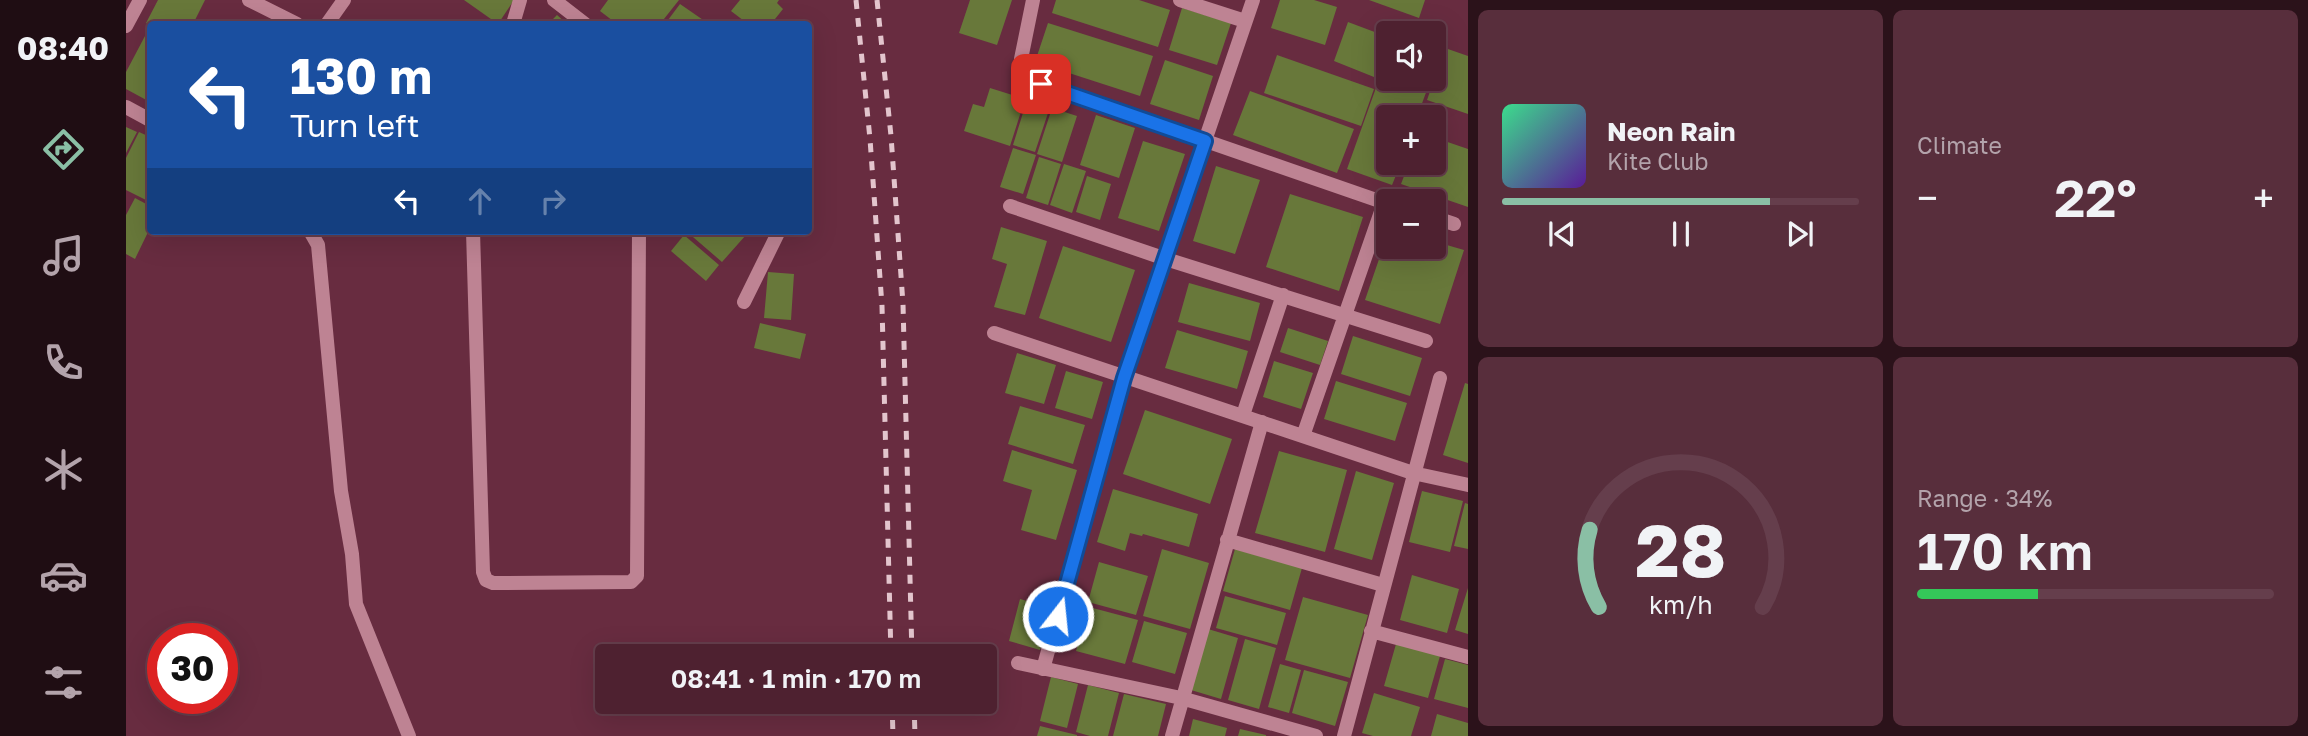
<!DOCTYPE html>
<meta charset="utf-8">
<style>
:root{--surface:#4e2130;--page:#582e3c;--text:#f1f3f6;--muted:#b3a3ab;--line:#653e4c;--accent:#8abfa5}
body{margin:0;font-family:"Golos Text",sans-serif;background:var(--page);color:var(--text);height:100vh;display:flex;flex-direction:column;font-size:26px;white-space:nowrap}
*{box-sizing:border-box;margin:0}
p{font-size:23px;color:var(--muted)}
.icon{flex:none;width:38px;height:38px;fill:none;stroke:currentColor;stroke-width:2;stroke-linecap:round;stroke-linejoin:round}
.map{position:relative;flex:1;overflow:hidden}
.panel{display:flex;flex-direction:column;gap:10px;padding:10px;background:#2b121a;width:840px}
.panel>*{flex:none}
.hud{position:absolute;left:21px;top:21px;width:665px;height:214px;border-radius:7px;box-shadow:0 7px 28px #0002,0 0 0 2px var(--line);background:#1a4fa0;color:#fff;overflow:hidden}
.fabs{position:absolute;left:1250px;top:21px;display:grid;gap:14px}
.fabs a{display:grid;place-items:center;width:70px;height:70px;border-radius:7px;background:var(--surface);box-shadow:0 7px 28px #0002,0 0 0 2px var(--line);font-size:35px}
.speed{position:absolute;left:21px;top:623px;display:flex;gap:14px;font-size:35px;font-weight:700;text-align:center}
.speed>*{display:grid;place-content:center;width:91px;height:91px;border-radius:50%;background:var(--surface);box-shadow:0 7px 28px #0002,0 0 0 2px var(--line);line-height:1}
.speed .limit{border:10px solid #d22;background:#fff;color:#111}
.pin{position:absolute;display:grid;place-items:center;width:60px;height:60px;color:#fff;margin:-30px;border-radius:14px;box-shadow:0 4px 10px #0006}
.me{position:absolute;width:77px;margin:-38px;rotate:16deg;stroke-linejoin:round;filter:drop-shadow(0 0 5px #0008)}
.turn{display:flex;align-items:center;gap:24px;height:147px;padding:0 28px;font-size:32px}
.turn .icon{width:91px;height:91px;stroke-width:2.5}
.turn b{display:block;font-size:49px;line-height:60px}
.lanes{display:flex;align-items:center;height:66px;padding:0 28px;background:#0003;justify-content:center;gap:35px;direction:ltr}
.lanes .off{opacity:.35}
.big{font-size:52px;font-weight:600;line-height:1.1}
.panel .card{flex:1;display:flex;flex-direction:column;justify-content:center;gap:10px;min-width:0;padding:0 24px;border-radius:10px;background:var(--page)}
.panel .dial{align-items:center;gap:0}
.dial svg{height:182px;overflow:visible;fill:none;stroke:var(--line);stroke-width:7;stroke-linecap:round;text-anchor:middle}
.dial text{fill:var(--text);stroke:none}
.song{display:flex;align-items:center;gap:21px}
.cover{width:84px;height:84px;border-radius:10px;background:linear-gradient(135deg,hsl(150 70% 55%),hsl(270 70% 35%))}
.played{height:7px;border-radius:4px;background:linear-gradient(90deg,var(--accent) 75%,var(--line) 75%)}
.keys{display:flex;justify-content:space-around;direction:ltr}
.heat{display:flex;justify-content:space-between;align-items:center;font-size:38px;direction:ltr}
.charge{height:10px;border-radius:5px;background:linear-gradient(90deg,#34c759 34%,var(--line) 0)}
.panel .tiles{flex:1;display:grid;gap:10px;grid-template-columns:repeat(2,1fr)}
.trip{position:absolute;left:469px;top:644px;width:402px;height:70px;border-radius:7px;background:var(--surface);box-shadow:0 7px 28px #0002,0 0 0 2px var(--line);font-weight:600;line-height:70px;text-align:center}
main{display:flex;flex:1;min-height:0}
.tab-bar{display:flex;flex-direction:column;width:126px;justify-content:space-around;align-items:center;background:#1f0d13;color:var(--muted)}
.tab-bar .icon{width:49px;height:49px}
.tab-bar .on{color:var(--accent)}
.tab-bar b{font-size:32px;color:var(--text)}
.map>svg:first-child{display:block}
</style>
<main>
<nav class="tab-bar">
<b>08:40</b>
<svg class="icon on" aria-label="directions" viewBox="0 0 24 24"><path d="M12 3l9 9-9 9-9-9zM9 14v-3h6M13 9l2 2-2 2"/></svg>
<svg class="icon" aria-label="music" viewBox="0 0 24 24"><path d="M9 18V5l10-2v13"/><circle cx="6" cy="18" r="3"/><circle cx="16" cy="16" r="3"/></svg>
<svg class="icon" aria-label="phone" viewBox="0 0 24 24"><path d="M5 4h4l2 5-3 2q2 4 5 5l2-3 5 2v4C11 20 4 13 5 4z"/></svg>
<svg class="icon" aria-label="climate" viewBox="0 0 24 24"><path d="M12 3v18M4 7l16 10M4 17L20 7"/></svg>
<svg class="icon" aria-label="car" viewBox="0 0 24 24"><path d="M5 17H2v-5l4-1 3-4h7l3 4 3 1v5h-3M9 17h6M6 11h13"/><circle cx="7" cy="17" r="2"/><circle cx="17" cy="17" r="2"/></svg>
<svg class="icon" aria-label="filters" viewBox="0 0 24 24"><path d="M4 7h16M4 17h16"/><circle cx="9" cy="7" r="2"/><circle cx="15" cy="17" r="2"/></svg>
</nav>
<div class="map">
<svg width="1342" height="736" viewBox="0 0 1342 736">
<rect width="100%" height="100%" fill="#682c40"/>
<path fill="#68783a" d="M 32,0 L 79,0 L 67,24 L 23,24 L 20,23 Z
M 338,0 L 388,0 L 372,24 Z
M 482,0 L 553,0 L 534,24 L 491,24 L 474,11 Z
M 614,0 L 653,0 L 651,3 L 657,9 L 645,24 L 622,24 L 605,11 Z
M 844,0 L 886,0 L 871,45 L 833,33 Z
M 930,0 L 1013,0 L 1044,10 L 1032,47 L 926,13 Z
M 1154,0 L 1188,0 L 1211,7 L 1199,45 L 1145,28 Z
M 1243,0 L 1299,0 L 1293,18 Z
M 554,4 L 583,24 L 539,24 Z
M 1056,8 L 1105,23 L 1091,65 L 1043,50 Z
M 431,15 L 441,24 L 422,24 Z
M 1222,22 L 1262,37 L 1248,77 L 1208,61 Z
M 922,23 L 1027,56 L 1014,96 L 909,62 Z
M 19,36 L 24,39 L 24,102 L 0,89 L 0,72 Z
M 1307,40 L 1318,44 L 1308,72 L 1307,72 Z
M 1319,48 L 1342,56 L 1342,114 L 1301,100 Z
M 1151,55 L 1248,89 L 1235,126 L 1138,93 Z
M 1261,57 L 1262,79 L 1305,79 L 1291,117 L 1262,117 L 1262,163 L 1275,163 L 1266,185 L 1221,169 Z
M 1039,60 L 1087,76 L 1073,120 L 1024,104 Z
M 864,88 L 899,99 L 884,146 L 838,131 L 847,104 L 858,107 Z
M 1124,91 L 1228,129 L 1211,173 L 1107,135 Z
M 901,100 L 924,107 L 909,152 L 887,145 Z
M 926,108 L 951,116 L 936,162 L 911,154 Z
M 970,115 L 1009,128 L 993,178 L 954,165 Z
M 0,127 L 11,132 L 0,153 Z
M 13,132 L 24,137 L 24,202 L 0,190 L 0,158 Z
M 1307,137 L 1342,149 L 1342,207 L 1275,184 L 1283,163 L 1307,163 Z
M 1017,141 L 1059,154 L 1033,231 L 992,218 Z
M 887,148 L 910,155 L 897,194 L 874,187 Z
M 913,157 L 935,164 L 922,205 L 900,198 Z
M 938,164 L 960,171 L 946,213 L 924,205 Z
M 1090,166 L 1134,180 L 1109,254 L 1067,241 Z
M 961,176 L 985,184 L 974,220 L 950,212 Z
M 1164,194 L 1237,217 L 1213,291 L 1140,267 Z
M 9,198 L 24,206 L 24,228 L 9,259 L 0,254 L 0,215 Z
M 875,227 L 921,241 L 899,315 L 868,307 L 881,264 L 866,259 Z
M 560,231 L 616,231 L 620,235 L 596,262 Z
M 1262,233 L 1262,247 L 1307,247 L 1307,241 L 1338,250 L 1314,324 L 1239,300 Z
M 558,235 L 593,265 L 580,281 L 545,251 Z
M 937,246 L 1009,270 L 985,342 L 913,318 Z
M 642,272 L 668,274 L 665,320 L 638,318 Z
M 1063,283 L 1134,303 L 1124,341 L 1052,322 Z
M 634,323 L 680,334 L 674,359 L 628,348 Z
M 1162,328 L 1202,341 L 1194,365 L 1154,352 Z
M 1051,330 L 1122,351 L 1111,389 L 1039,368 Z
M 1227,336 L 1296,358 L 1284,396 L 1215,374 Z
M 891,353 L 930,365 L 918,404 L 879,393 Z
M 1148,361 L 1187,373 L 1175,409 L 1137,397 Z
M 940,371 L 977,382 L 966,419 L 929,408 Z
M 1210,381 L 1281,403 L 1269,441 L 1198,419 Z
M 1339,383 L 1342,384 L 1342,463 L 1317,455 Z
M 894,406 L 959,425 L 947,464 L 882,444 Z
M 1019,410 L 1106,439 L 1084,504 L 997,474 Z
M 886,450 L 951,470 L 930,540 L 895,530 L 906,490 L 877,481 Z
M 1153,451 L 1221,470 L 1199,552 L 1129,533 Z
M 1230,471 L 1268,483 L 1246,560 L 1208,549 Z
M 987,489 L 1072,514 L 1063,547 L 1017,534 L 1016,536 L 1004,533 L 999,551 L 971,542 Z
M 1296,491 L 1337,501 L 1324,552 L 1283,542 Z
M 1339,503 L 1342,504 L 1342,549 L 1328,546 Z
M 1036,549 L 1083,563 L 1064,629 L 1017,616 Z
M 1109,549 L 1176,568 L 1164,610 L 1097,591 Z
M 973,562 L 1022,576 L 1010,615 L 962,602 Z
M 1286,575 L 1333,589 L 1321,633 L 1274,620 Z
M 1342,588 L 1342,634 L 1329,630 Z
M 1099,596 L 1160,613 L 1151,645 L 1090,628 Z
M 1177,597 L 1242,615 L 1224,678 L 1159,660 Z
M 894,599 L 926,608 L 914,650 L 883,641 Z
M 963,607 L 1012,620 L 999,664 L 950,651 Z
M 1018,621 L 1061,633 L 1049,674 L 1006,662 Z
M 1082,629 L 1112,638 L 1095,699 L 1065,690 Z
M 1119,639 L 1150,648 L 1133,709 L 1102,700 Z
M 1270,644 L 1314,656 L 1302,698 L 1258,686 Z
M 1319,659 L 1342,665 L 1342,708 L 1308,699 Z
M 1154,664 L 1175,670 L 1163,713 L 1142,707 Z
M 1178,670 L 1222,682 L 1209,726 L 1166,713 Z
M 925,677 L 952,684 L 941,728 L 914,721 Z
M 962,685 L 993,693 L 982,736 L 964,736 L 950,732 Z
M 1248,693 L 1294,707 L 1285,736 L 1247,736 L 1236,733 Z
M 998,694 L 1040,704 L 1032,736 L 987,736 Z
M 1311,714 L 1342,723 L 1342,736 L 1305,736 Z
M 1067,719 L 1101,728 L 1099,736 L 1063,736 Z
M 914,726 L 951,735 L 951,736 L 911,736 Z
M 1114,729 L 1140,735 L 1140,736 L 1112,736 Z"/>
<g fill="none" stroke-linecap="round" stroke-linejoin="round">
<path stroke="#be8393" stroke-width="14" d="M 123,0 L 171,24
M 428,0 L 459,24
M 907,0 L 895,59 L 902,76 L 915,84 L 1262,204
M 1054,0 L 1119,21
M 201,24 L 218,0
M 387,24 L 394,0
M 0,26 L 14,0
M 0,107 L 24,120
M 884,206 L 1040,259 L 1300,341
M 1307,217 L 1328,224
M 184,231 L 192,245 L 215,491 L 226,554 L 230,604 L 283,736
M 347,231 L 357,572 L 360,580 L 367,583 L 505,582 L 511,576 L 513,231
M 618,302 L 653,231
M 868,333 L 1287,473 L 1342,485
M 1117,415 L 1157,295
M 1177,436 L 1258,203
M 1101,540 L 1257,585
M 1245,631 L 1342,657
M 892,663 L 1055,698 L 1190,736
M 917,669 L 998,378 L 1127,0
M 1046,736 L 1136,422
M 1218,736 L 1314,378"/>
<path stroke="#e3c5cd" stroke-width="5" stroke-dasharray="9 9" stroke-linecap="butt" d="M 730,0 L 744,139 L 756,306 L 765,656
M 751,0 L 765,136 L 777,304 L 786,656
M 766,702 L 767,736
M 788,702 L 789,736"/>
</g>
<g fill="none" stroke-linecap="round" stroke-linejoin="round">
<g stroke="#114b97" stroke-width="18">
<path id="route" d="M 915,84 L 1079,141 L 998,378 L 932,616"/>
</g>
<use href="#route" stroke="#1a73e8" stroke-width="12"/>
</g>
</svg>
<div class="fabs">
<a><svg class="icon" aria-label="sound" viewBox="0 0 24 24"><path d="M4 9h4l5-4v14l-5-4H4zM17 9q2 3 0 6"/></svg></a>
<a>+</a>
<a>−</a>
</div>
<div class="speed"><div class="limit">30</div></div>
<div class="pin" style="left:915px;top:84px;background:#d93025"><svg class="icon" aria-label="arrive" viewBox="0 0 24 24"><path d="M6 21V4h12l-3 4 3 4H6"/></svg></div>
<svg class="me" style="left:932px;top:616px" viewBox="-20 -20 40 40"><circle r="17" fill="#1a73e8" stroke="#fff" stroke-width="3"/><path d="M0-11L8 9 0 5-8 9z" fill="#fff"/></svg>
<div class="trip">08:41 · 1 min · 170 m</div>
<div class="hud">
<div class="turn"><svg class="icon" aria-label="left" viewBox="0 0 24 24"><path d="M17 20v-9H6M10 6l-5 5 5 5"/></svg><div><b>130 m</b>Turn left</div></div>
<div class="lanes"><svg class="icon" aria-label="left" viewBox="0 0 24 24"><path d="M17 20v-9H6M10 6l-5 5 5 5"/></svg><svg class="icon off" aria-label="ahead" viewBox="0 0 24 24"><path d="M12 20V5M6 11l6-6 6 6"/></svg><svg class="icon off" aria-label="right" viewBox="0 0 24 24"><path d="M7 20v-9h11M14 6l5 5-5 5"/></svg></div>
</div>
</div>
<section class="panel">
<div class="tiles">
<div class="card">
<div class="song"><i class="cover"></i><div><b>Neon Rain</b><p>Kite Club</p></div></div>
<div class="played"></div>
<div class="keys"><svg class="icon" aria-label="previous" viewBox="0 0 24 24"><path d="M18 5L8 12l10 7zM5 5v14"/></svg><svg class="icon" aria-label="pause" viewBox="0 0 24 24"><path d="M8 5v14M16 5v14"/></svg><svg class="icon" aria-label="next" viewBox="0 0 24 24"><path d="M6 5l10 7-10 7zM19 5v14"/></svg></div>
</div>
<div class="card"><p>Climate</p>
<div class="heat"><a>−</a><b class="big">22°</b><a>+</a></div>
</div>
<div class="card dial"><svg viewBox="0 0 100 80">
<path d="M14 69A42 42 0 1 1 86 69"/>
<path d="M14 69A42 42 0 0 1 10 35" stroke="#8abfa5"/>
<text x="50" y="56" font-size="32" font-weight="700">28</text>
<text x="50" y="72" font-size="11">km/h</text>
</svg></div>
<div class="card"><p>Range · 34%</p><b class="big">170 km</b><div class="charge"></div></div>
</div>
</section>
</main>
